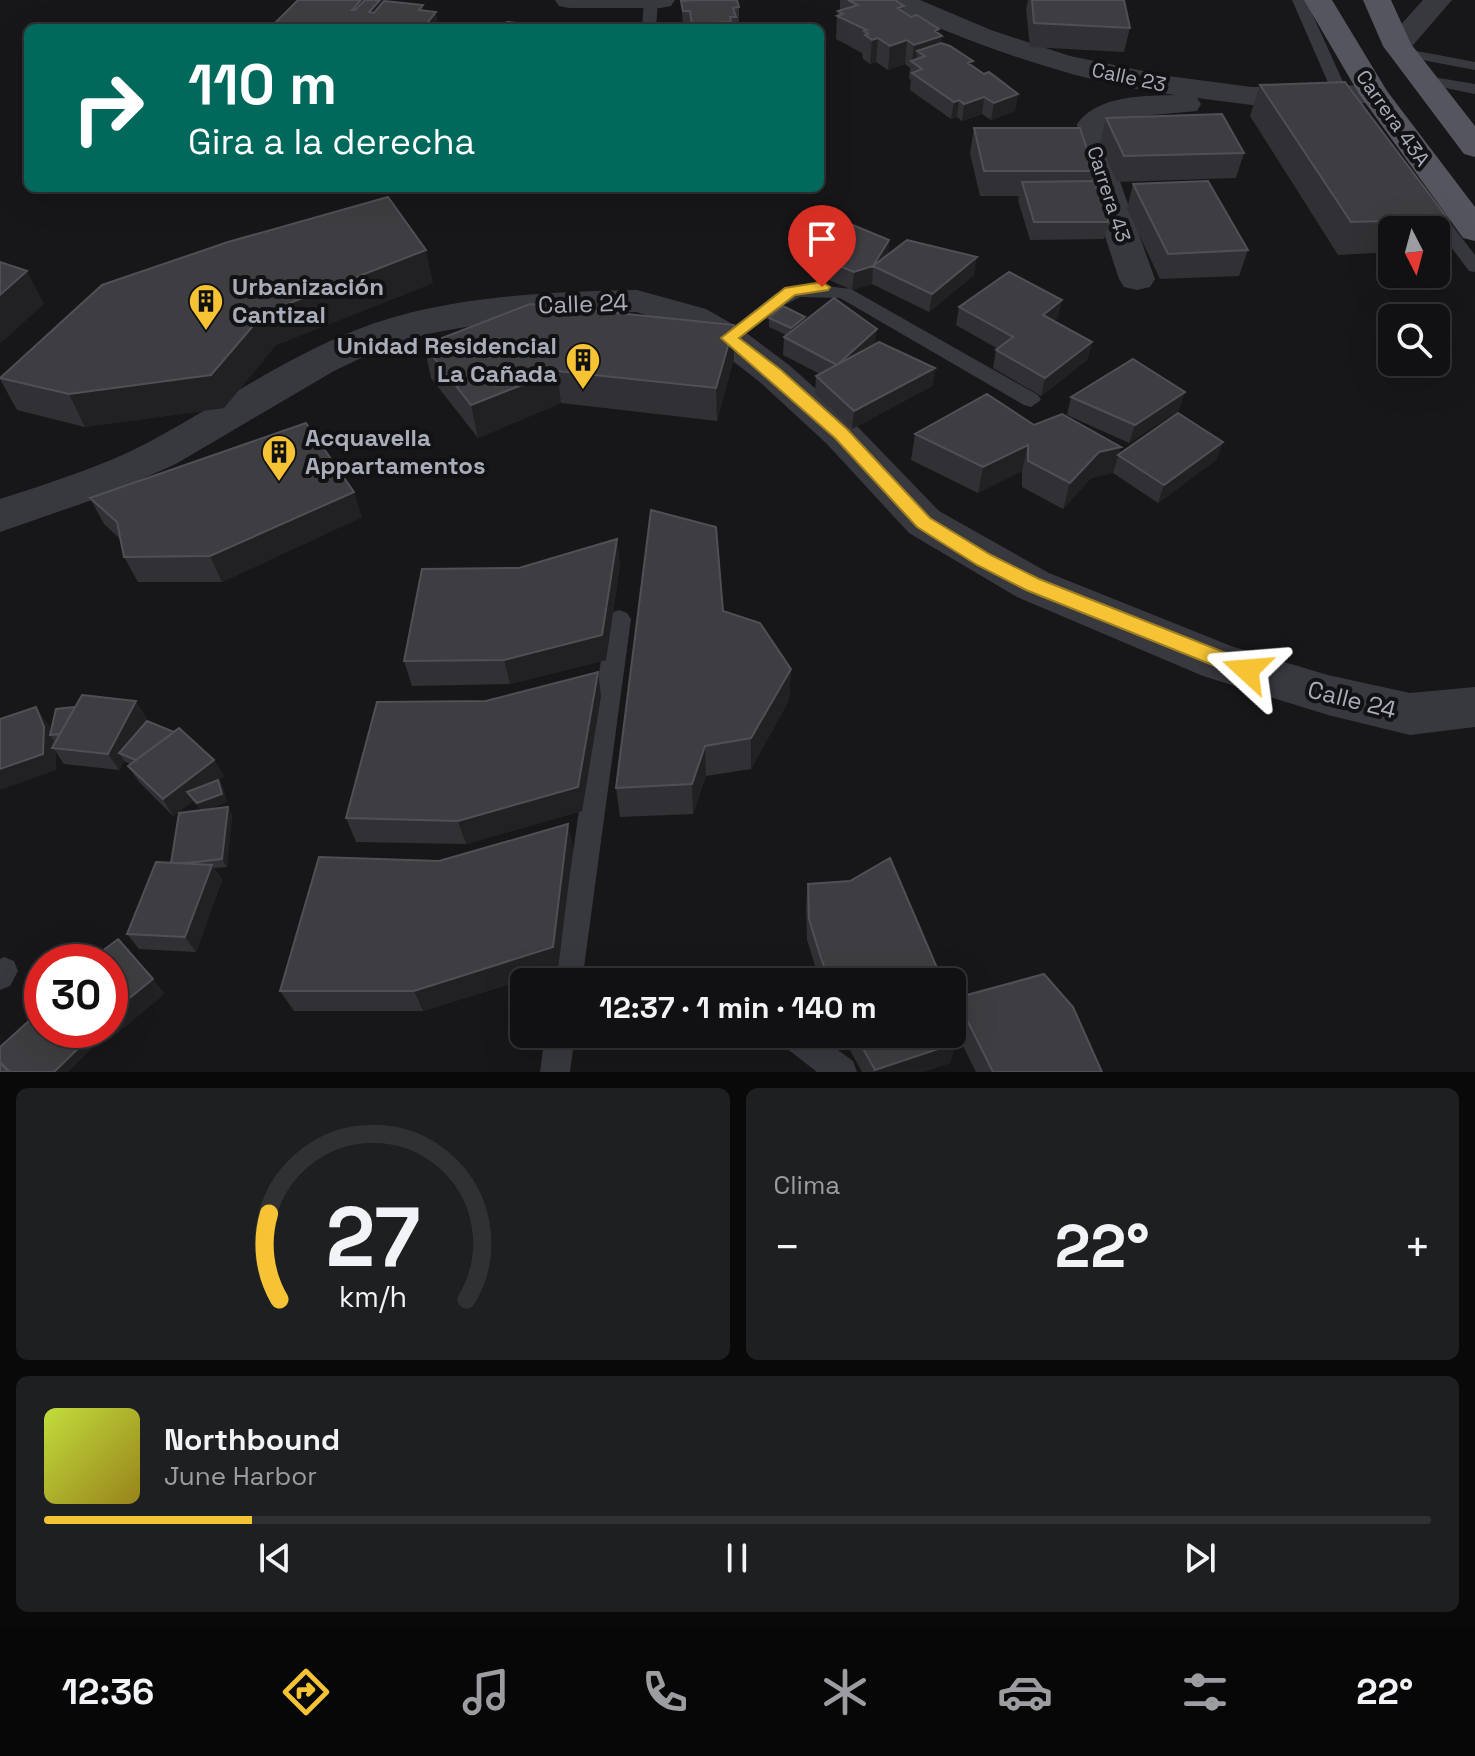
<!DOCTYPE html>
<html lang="es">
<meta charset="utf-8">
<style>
:root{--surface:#111113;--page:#1e1f21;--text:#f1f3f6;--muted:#9c9da0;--line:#303133;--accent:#f5c333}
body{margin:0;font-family:"Space Grotesk",sans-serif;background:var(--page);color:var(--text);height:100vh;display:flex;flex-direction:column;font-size:30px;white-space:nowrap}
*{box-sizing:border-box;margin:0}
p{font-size:26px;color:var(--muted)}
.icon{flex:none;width:44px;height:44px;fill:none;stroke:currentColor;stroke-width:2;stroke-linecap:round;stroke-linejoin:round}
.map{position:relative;height:1072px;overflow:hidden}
.drawer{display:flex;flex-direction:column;gap:16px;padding:16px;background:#09090a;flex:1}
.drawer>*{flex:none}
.top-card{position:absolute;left:24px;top:24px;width:800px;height:168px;border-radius:12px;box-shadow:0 8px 32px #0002,0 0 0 2px var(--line);background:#00695c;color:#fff;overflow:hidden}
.needle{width:52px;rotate:174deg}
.tools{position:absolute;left:1378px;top:216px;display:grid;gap:16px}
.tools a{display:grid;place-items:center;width:72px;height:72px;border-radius:12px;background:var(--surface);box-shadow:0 8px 32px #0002,0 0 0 2px var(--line);font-size:40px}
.speed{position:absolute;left:24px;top:944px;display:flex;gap:16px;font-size:40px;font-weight:700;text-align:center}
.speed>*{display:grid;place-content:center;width:104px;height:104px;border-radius:50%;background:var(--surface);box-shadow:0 8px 32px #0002,0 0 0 2px var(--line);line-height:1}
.speed .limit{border:12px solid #d22;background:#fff;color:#111}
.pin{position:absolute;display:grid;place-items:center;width:68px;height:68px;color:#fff;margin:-82px -34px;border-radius:50% 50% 50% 0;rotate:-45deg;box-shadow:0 0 8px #0007}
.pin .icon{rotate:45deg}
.me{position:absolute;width:88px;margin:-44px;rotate:289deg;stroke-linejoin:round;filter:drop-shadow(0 0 6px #0008)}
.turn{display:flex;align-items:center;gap:28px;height:168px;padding:0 32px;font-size:36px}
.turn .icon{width:104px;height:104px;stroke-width:2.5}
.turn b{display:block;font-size:56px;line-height:68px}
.big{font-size:60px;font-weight:800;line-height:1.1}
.drawer .card{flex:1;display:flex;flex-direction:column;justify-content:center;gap:12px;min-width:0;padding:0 28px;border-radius:12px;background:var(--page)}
.drawer .dial{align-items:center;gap:0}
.dial svg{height:208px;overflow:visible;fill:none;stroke:var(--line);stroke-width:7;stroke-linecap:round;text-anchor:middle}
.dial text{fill:var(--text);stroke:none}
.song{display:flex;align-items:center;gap:24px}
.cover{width:96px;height:96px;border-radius:12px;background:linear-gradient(135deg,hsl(70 70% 55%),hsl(50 70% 35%))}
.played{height:8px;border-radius:4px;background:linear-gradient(90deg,var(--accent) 15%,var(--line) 15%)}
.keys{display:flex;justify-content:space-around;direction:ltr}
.heat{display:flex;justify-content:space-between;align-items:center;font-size:44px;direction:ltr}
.drawer .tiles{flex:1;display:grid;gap:16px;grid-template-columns:1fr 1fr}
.card:last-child{grid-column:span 2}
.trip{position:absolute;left:510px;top:968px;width:456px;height:80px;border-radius:12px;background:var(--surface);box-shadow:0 8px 32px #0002,0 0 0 2px var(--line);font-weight:800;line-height:80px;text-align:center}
.dock{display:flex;height:128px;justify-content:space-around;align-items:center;background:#070708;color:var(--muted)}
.dock .icon{width:56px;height:56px}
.dock .selected{color:var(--accent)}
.dock b{font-size:36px;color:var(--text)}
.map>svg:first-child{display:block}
</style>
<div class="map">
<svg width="1475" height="1072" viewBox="0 0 1475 1072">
<rect width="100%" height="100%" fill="#171719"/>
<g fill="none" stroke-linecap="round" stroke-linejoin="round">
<path fill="#38393f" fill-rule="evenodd" d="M 1292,0 L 1306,0 L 1348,93 L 1359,106 L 1356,109 L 1346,109 L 1333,94 Z
M 644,1 L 658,1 L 656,28 L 642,28 Z
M 1401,48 L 1475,62 L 1475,70 L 1396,55 L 1396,49 Z
M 1421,75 L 1475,84 L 1475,94 L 1416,82 L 1416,76 Z
M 1426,198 L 1432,199 L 1475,255 L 1475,272 L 1469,271 L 1418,203 Z
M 809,284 L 851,289 L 1038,395 L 1041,400 L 1031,407 L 1024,405 L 840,298 L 800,297 L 775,310 L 735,342 L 721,342 L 719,338 L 775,294 Z
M 619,610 L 627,613 L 631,619 L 582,982 L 554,982 L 607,619 L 611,613 Z
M 4,957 L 14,961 L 18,971 L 10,986 L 0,990 L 0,959 Z
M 545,1034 L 575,1034 L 570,1072 L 540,1072 Z
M 776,1034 L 816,1034 L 853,1061 L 857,1072 L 817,1072 L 781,1044 Z"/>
<path fill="#38393f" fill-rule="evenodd" d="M 555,0 L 675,0 L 671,6 L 661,8 L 569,8 L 559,6 Z
M 882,0 L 920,0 L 991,30 L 1070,56 L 1168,76 L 1252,87 L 1374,85 L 1385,88 L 1389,94 L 1385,100 L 1374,103 L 1252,105 L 1197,98 L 1201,104 L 1197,111 L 1130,117 L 1109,127 L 1110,154 L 1155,279 L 1150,287 L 1137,290 L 1124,287 L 1119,279 L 1078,154 L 1077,124 C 1097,95 1144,96 1175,95 C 1074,82 979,46 886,6 Z
M 1423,0 L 1452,0 L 1407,52 L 1397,55 L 1387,52 L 1383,46 L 1387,40 Z
M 637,290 L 706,309 L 741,329 L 789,365 L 855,424 L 939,511 L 1049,573 L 1231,646 L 1328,675 L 1410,693 L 1475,687 L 1475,727 L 1410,735 L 1328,715 L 1203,676 L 1017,597 L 909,533 L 827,444 L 761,383 L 715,347 L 680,325 L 636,312 L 533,315 L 427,334 L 384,347 L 334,371 L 174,465 L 95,499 L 0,532 L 0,499 C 49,483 101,467 147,443 C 217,406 282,359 356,330 C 442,296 545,292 637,290 Z"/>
<path fill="#54555e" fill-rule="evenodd" d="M 1304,0 L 1332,0 L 1387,91 L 1475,207 L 1475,241 L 1463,238 L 1359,94 Z
M 1363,0 L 1391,0 L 1411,44 L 1475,126 L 1475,157 L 1464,154 L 1383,46 Z"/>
</g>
<path fill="#313034" d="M 840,0 L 895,0 L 904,6 L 903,11 L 938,33 L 941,43 L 972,66 L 1018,94 L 1015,111 L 991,120 L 982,114 L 962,121 L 957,117 L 951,119 L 910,90 L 911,80 L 909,78 L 910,68 L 905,64 L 888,70 L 876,62 L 870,64 L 863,59 L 862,53 L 836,39 L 837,16 L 838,11 L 840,10 Z
M 1028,0 L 1124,0 L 1130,28 L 1124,52 L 1030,47 L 1026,9 Z
M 681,1 L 739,7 L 739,24 L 736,24 L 736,28 L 675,28 L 683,25 Z
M 1260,85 L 1448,219 L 1436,243 L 1436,230 L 1392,230 L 1392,252 L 1338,255 L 1250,116 Z
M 1106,118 L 1244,153 L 1236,178 L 1117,182 L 1100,143 Z
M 974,128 L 1094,171 L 1092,181 L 1109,222 L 1104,239 L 1030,240 L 1018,200 L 1019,196 L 980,196 L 970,153 Z
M 1133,184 L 1248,250 L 1239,276 L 1160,279 L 1127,209 Z
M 889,240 L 888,255 L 974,275 L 929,312 L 872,284 L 852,290 L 811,272 L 812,255 Z
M 433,283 L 276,345 L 224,408 L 85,427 L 17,410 L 0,379 L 0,377 Z
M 959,307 L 1058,318 L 1053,321 L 1092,342 L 1087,360 L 1041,396 L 993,368 L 996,350 L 998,349 L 956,325 Z
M 805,317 L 805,320 L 875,344 L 935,368 L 932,386 L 852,429 L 815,394 L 816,376 L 820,374 L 783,355 L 784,337 L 786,335 L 769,327 L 769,318 Z
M 424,345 L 734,358 L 717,421 L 561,403 L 478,438 L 431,378 Z
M 1071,397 L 1179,410 L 1129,443 L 1067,415 Z
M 1034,425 L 1121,447 L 1118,455 L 1223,442 L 1216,460 L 1158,503 L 1113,473 L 1091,478 L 1063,509 L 1022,487 L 1022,471 L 978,493 L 911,460 L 915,434 Z
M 90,498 L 362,517 L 222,582 L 138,582 L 124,557 L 120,539 L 104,524 Z
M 617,539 L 620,565 L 606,660 L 510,684 L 412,686 L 404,661 L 519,568 Z
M 723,611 L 791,669 L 789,700 L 751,769 L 706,776 L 693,814 L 620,817 L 616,788 Z
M 601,696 L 582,811 L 466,844 L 356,842 L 346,818 L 486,701 Z
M 147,718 L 142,726 L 214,760 L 224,776 L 219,780 L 223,788 L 227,802 L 208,809 L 228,807 L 232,815 L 227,867 L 214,868 L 222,880 L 196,952 L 139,949 L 127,934 L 201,810 L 193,801 L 173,816 L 139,782 L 128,766 L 130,764 L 124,761 L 119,770 L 64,764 L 56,752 L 56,770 L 48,724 L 51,731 Z
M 573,847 L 558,969 L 423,1011 L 294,1011 L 280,991 L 439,861 Z
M 808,884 L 943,982 L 820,982 L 807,940 L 806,907 Z
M 1044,974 L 1073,1007 L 1102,1072 L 976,1072 L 952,1024 L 956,1043 L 950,1063 L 922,1072 L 862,1072 L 841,1034 L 952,1034 L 952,1012 L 956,998 Z"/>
<path fill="#212123" d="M 361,0 L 364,0 L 371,28 L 352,10 Z
M 380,0 L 382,0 L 387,28 L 369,12 Z
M 423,5 L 426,24 L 436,12 L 439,28 L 422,28 L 419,10 Z
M 939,29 L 938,37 L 942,36 L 939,60 L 925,56 L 917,51 L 916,65 L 912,62 L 914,45 L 935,31 Z
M 878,38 L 876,62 L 870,64 L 872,40 Z
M 907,40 L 905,64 L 888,70 L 890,46 Z
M 1018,94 L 1015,111 L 991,120 L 994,103 Z
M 984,97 L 982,114 L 962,121 L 964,104 Z
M 959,100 L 957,117 L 951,119 L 954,102 Z
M 889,240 L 888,257 L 873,266 Z
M 426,250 L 433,283 L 276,345 L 224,408 L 85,427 L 69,394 L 264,313 Z
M 977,257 L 974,275 L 929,312 L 932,294 Z
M 873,266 L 872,284 L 852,290 L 854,272 Z
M 27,271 L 44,304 L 0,344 L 0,295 Z
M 1062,300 L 1058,318 L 1039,333 L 1043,315 Z
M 805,317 L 805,326 L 791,338 L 791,328 Z
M 734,325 L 734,358 L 717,421 L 716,388 Z
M 877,329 L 875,347 L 837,365 Z
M 1092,342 L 1087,360 L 1041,396 L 1045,378 Z
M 935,368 L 932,386 L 852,429 L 854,411 Z
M 557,371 L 561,403 L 478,438 L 471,405 Z
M 1185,392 L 1179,410 L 1129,443 L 1135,425 Z
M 1223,442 L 1216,460 L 1158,503 L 1164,485 Z
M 1028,445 L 1022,471 L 978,493 L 983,467 Z
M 1121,447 L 1113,473 L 1091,478 L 1063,509 L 1070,483 L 1099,452 Z
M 354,492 L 362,517 L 222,582 L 210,556 Z
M 617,539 L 620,565 L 606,660 L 510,684 L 504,660 Z
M 791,669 L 789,700 L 751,769 L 751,738 Z
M 598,672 L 601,696 L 582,811 L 466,844 L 458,821 Z
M 136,701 L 147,718 L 127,756 L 119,753 L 124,761 L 119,770 L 108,754 Z
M 36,707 L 48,724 L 52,735 L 50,735 L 56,744 L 52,748 L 56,752 L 56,770 L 0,790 L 0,769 Z
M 705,746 L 706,776 L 693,814 L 692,784 Z
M 214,760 L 224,776 L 219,780 L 223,788 L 227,802 L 202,812 L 187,792 L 193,801 L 173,816 L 163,799 Z
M 228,807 L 232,815 L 227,867 L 222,859 Z
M 568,824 L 573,847 L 558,969 L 423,1011 L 414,991 Z
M 212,865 L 222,880 L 196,952 L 185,937 Z
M 153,979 L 165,994 L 109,1040 L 100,1030 L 110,1030 L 110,1014 Z
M 91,1036 L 98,1043 L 68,1072 L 54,1072 Z
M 956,1043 L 950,1063 L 922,1072 L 875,1072 L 875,1070 Z"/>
<path fill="#3e3e42" stroke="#4f4f55" stroke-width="2" d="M 298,0 L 361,0 L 352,10 L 355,10 L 365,0 L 380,0 L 369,12 L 374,13 L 384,1 L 423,5 L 419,10 L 436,12 L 423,28 L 356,28 L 338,26 L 336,28 L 281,28 L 271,27 Z
M 694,0 L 737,0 L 739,7 L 733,8 L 736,17 L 730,17 L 731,22 L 714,23 L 713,28 L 723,28 L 675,28 L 681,25 L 692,26 L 690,11 L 683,11 L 681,1 Z
M 848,0 L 895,0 L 904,6 L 898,8 L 911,17 L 917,15 L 939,29 L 935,31 L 942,36 L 914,45 L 907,40 L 890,46 L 878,38 L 872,40 L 865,35 L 868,34 L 864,31 L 867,30 L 837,16 L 843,14 L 838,11 L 858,5 Z
M 1032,0 L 1124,0 L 1130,28 L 1034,23 Z
M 507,22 L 542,26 L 541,28 L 501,28 Z
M 941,43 L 950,46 L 973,61 L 968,63 L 984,74 L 989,72 L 1018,94 L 994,103 L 984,97 L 964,104 L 959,100 L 954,102 L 912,73 L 922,69 L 911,61 L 925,56 L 917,51 Z
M 1345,82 L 1448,219 L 1351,222 L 1260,85 Z
M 1222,114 L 1244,153 L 1124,156 L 1106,118 Z
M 974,128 L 1080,128 L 1094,171 L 984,171 Z
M 1094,181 L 1109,222 L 1034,222 L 1022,182 Z
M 1208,181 L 1248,250 L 1168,254 L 1133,184 Z
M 388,197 L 426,250 L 264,313 L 211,375 L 69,394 L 0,378 L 102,285 L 228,242 Z
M 848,223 L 889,240 L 873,266 L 854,272 L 812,255 Z
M 907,240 L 977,257 L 932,294 L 873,266 Z
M 0,262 L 27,271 L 0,295 Z
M 1009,272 L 1062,300 L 1043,315 L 1092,342 L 1045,378 L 996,350 L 1013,337 L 959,307 Z
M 834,298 L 877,329 L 837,365 L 784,337 Z
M 530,304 L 734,325 L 716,388 L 557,371 L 471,405 L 424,345 Z
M 783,306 L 805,317 L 791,328 L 769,318 Z
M 879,342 L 935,368 L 854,411 L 816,376 Z
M 1133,359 L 1185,392 L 1135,425 L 1071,397 Z
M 987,394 L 1034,425 L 1062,414 L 1121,447 L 1099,452 L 1070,483 L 1028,461 L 1028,445 L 983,467 L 915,434 Z
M 1178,413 L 1223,442 L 1164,485 L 1118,455 Z
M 306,423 L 354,492 L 210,556 L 124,557 L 117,522 L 90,498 Z
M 651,510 L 716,527 L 723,611 L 760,623 L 791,669 L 751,738 L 705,746 L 692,784 L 616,788 Z
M 617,539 L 602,635 L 504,660 L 404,661 L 422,569 L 519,568 Z
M 598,672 L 578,787 L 458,821 L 346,818 L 377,702 L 486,701 Z
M 82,695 L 136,701 L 108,754 L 52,748 Z
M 36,707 L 44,727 L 43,754 L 0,769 L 0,719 Z
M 75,707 L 60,734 L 50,735 L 56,709 Z
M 147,721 L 174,732 L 136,760 L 119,753 Z
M 179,728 L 214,760 L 163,799 L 128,766 Z
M 218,780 L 222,794 L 197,803 L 187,792 Z
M 228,807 L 222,859 L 187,863 L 171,863 L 179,813 Z
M 568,824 L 553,947 L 414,991 L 280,991 L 319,857 L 439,861 Z
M 890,858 L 943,982 L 830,982 L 820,955 L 809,919 L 808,884 L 850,881 Z
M 156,862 L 212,865 L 185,937 L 127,934 Z
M 118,939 L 153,979 L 110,1014 L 110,962 L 88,962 Z
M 1044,974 L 1073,1007 L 1102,1072 L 993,1072 L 956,998 Z
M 42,1009 L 42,1030 L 85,1030 L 91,1036 L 54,1072 L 10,1072 L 0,1062 L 0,1047 Z
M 952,1021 L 956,1043 L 875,1070 L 855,1034 L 952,1034 Z
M 0,1063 L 9,1072 L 0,1072 Z"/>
<path fill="#f5c333" stroke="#9f7f21" stroke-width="2" d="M 822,282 L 830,287 L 828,290 L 795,295 L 739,338 L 781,370 L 847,429 L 930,518 L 991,555 L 1039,579 L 1254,664 L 1257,670 L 1254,676 L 1240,676 L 1026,590 L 977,565 L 917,527 L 835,438 L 721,338 L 785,288 Z"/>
<defs>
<g id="building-pin" transform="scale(1.8)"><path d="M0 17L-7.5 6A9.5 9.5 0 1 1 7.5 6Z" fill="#f5c333" stroke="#121214"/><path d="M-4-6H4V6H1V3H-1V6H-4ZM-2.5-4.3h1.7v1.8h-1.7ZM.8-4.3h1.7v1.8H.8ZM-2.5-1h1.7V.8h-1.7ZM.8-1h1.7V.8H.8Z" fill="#111"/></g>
</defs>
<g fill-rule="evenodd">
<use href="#building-pin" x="206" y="301"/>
<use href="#building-pin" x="583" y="360"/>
<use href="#building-pin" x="279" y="452"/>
</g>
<g text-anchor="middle" stroke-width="8" stroke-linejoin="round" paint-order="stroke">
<g font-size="20" fill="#a9adb9" stroke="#121214">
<text transform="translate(1129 77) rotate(12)" y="7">Calle 23</text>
<text transform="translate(1393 118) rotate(55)" y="7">Carrera 43A</text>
<text transform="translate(1109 194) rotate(72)" y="7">Carrera 43</text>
</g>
<g font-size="24" font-weight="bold" fill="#a9adb9" stroke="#121214" text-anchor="start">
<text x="232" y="295">Urbanización<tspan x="232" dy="28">Cantizal</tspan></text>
<text x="557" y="354" text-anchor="end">Unidad Residencial<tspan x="557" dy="28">La Cañada</tspan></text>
<text x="305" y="446">Acquavella<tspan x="305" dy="28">Appartamentos</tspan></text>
</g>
<g font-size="24" fill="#a9adb9" stroke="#121214">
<text transform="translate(583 304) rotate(-2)" y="8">Calle 24</text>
<text transform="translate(1352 700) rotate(14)" y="8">Calle 24</text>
</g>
</g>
</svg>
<div class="tools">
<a><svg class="needle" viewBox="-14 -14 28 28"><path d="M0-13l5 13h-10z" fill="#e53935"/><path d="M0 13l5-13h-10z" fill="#9c9da0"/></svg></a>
<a><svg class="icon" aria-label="search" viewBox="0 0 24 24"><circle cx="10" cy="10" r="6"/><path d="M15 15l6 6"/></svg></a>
</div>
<div class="speed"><div class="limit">30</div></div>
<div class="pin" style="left:822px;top:287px;background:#d93025"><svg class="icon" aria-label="arrive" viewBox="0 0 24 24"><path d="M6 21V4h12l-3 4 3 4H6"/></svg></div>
<svg class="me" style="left:1247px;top:670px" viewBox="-20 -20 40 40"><path d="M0-17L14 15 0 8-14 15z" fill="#f5c333" stroke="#fff" stroke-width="4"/></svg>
<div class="trip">12:37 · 1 min · 140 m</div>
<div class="top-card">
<div class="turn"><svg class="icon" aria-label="right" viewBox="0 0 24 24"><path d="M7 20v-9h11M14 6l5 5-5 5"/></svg><div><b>110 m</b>Gira a la derecha</div></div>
</div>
</div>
<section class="drawer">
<div class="tiles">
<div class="card dial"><svg viewBox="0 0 100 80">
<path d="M14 69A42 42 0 1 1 86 69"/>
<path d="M14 69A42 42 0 0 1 10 36" stroke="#f5c333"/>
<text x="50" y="56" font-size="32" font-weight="700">27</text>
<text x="50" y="72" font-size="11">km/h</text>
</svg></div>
<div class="card"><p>Clima</p>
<div class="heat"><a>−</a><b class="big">22°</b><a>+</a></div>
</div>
<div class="card">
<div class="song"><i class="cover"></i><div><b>Northbound</b><p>June Harbor</p></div></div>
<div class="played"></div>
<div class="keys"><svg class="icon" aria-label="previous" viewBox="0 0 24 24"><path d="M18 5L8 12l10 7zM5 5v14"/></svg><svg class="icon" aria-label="pause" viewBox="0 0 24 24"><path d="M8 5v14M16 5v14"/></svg><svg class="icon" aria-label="next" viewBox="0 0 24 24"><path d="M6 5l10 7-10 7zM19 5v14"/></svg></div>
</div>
</div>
</section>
<nav class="dock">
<b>12:36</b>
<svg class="icon selected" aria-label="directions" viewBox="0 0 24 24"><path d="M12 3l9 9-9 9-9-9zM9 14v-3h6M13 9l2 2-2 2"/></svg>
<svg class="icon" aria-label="music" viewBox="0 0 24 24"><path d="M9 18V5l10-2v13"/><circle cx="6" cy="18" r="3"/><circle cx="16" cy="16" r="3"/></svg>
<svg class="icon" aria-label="phone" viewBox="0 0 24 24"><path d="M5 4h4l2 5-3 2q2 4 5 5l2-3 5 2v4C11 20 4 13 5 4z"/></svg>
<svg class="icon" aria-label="climate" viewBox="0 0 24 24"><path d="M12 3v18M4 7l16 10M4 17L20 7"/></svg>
<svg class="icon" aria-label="car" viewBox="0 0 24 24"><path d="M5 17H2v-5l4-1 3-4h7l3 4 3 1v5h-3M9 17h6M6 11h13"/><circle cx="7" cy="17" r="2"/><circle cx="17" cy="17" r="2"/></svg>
<svg class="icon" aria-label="filters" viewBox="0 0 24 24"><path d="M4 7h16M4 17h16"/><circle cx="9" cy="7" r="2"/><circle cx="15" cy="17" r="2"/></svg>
<b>22°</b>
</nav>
